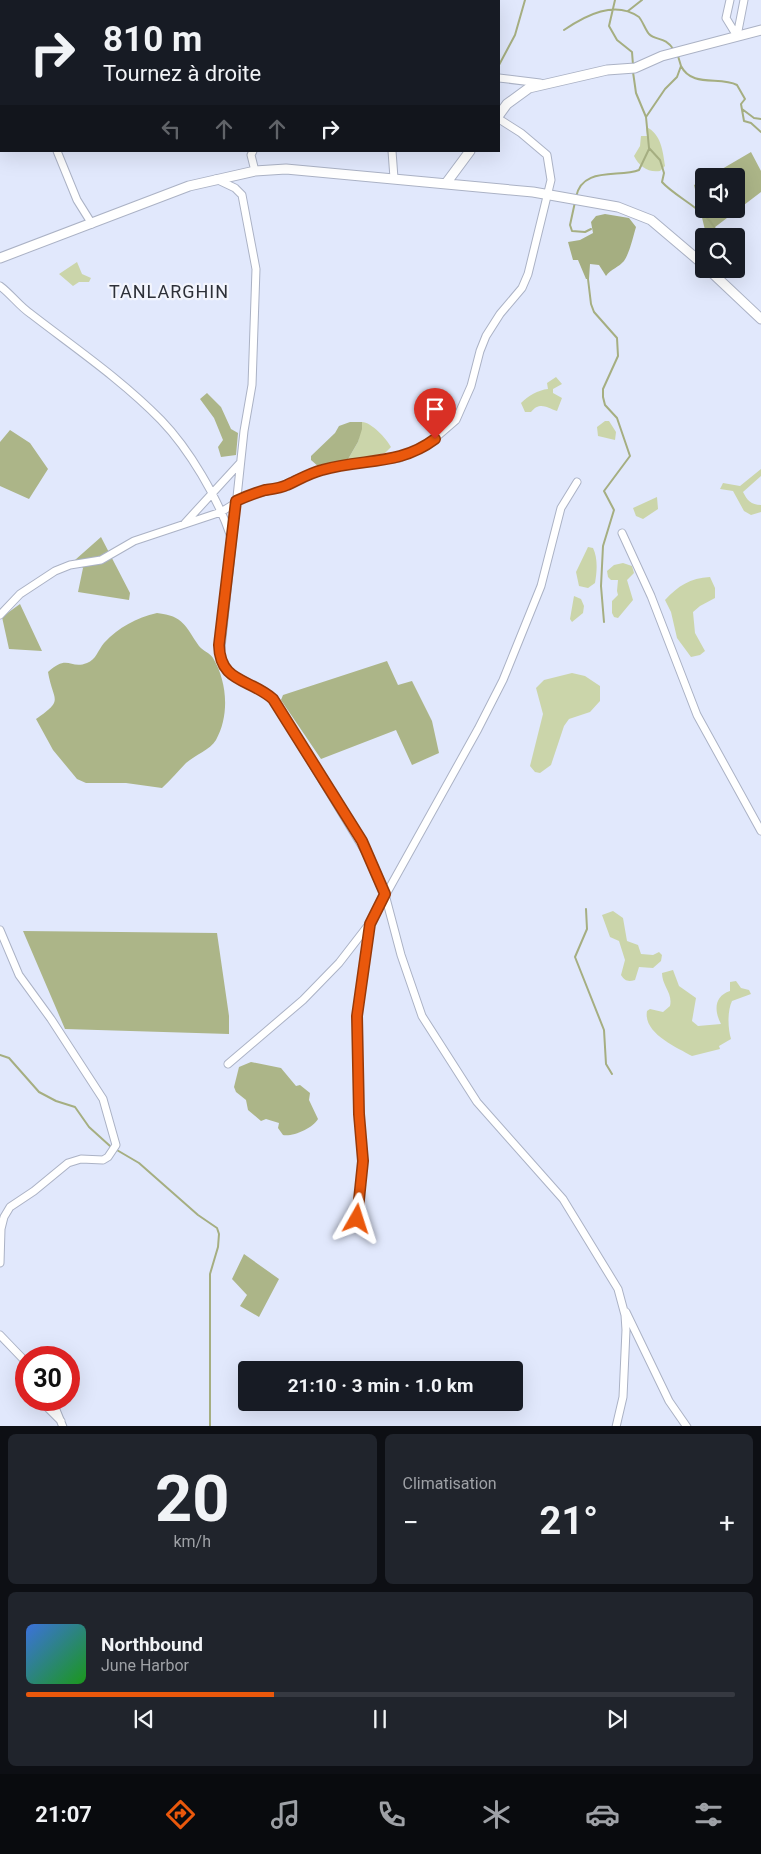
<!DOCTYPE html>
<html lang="fr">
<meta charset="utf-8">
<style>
:root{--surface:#171b24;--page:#20242c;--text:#f1f3f6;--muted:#9ea1a6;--line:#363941;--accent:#ea580c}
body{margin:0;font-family:Roboto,sans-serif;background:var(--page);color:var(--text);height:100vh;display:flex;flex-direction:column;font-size:19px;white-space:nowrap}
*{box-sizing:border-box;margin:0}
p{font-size:16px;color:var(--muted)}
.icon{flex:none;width:28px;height:28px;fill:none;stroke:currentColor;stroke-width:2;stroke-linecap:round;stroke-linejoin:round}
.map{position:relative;height:1426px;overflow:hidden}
.panel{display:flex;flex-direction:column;gap:8px;padding:8px;background:#0d0f14;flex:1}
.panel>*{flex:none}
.guide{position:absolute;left:0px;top:0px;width:500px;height:152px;box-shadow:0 5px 20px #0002;background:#171b24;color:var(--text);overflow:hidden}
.tools{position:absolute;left:695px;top:168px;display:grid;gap:10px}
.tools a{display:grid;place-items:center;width:50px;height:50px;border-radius:5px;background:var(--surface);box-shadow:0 5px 20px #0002;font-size:25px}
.speed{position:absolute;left:15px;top:1346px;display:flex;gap:10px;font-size:25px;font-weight:700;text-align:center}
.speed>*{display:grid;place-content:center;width:65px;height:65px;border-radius:50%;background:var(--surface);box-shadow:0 5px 20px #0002;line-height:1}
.speed .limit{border:8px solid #d22;background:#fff;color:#111}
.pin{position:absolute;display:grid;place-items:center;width:42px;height:42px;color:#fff;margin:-51px -21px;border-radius:50% 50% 50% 0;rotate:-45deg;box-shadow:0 0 5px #0007}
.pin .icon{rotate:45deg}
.me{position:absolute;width:55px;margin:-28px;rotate:6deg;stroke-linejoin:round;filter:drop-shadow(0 0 4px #0008)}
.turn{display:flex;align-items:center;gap:18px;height:105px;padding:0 20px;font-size:22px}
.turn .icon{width:65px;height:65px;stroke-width:2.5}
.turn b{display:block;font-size:35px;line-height:42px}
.lanes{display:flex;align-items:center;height:48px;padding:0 20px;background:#0003;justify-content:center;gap:25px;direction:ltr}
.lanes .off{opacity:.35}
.big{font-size:38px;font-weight:700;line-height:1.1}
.panel .widget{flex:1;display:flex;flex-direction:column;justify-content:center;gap:8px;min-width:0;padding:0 18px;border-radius:8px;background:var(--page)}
.panel .dial{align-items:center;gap:0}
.dial b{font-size:65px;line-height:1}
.song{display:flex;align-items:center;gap:15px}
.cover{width:60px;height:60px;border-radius:8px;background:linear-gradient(135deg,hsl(220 70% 55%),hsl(120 70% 35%))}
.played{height:5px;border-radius:2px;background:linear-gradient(90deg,var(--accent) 35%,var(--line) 35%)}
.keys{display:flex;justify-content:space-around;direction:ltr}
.heat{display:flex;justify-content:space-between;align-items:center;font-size:28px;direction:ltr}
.panel .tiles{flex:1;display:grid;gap:8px;grid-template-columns:1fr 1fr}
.widget:last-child{grid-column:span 2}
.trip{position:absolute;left:238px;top:1361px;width:285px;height:50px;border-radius:5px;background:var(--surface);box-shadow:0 5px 20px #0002;font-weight:700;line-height:50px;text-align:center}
.menu{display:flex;height:80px;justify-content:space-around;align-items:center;background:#090b0e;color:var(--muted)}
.menu .icon{width:35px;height:35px}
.menu .current{color:var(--accent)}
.menu b{font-size:22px;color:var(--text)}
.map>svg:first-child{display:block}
</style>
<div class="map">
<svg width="761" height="1427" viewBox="0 0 761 1427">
<rect width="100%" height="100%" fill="#e1e8fc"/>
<path fill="#cbd5aa" d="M 646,127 C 661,133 663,152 665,166 L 660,171 C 648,173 639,166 634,156 L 640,146 L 641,136 L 647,136 Z
M 77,262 L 82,274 L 91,278 L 89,282 L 79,282 L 73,286 L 59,274 Z
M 556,377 L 562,384 L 553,389 L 553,393 L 562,398 L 557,411 C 547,408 540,401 531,412 L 525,412 L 521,403 C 528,396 538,390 548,389 L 547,383 Z
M 605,421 L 609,421 L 616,432 L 615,440 L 598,436 L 597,427 Z
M 362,422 C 371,422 387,439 391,447 L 385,453 L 347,461 L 358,442 Z
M 761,469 L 761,476 L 743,492 C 747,500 751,505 761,505 L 761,512 L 751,515 L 744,511 L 733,491 L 720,489 L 723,483 L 740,486 Z
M 657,497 L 658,509 L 643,519 L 636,516 L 633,508 Z
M 588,547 L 593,548 C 598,558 597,572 595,583 L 588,588 L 579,586 L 576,572 Z
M 623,563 L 632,566 L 634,573 L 627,580 L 633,600 L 618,618 L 614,617 L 612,613 L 612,601 L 618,595 L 617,591 L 618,580 L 611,580 L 608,577 L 607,571 L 614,565 Z
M 710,577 L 715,588 L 715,598 L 700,606 L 693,612 L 695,633 L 705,651 L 700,655 L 691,657 L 677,638 L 671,612 L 665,600 C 678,586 690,578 710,577 Z
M 574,596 L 581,599 L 584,606 L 583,613 L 572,622 L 570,619 Z
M 572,673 L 585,676 L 600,686 L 600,701 L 590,712 L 569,719 L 564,726 L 551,765 L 540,773 L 535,772 L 530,766 L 543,714 L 536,688 L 544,680 Z
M 613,911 L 623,918 L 627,941 L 638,945 L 641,954 L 653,955 L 659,952 L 662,955 L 661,961 L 653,968 L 639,967 L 635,980 C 628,982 625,981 621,975 L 625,960 L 619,941 L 610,937 L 602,915 Z
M 673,970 L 679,986 L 696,998 L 692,1021 L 698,1026 L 721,1024 C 714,1011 714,996 730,991 L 730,982 L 736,981 L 741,988 L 749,990 L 751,994 L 732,1001 C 727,1012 728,1029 731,1039 L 719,1046 L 720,1049 L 692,1056 C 676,1047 643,1033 647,1011 L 650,1009 L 663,1012 L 670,1006 C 673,993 662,986 662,973 Z"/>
<path fill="#acb588" d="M 751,152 L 761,171 L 761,192 L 706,234 L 694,185 L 704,180 L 704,209 L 736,209 L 736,176 L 710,176 Z
M 207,393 L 221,407 L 231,429 L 238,433 L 236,455 L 221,457 L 218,447 L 223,440 L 214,418 L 200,399 Z
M 350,422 L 362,422 L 362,429 L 358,442 L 347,461 L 319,467 L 311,460 L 311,456 L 335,433 L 339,426 Z
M 10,430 L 30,443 L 48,469 L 29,499 L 0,486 L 0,442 Z
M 101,537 L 130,593 L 129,600 L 78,592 L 83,568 L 75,560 Z
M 20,604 L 42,651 L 9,649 L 2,617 Z
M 157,613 C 184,616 185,626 199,646 C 203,651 210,653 213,658 C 227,681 230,715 216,740 C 210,750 195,755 186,763 C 178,771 171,780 162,788 L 126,783 L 86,783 L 77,779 L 53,750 L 36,719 C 65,699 53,702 48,672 C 68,653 70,670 87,663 C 96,660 98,650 104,643 C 119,627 136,618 157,613 Z
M 387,661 L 398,685 L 412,681 L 432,721 L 439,753 L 412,765 L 396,730 L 321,759 L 281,700 L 283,695 Z
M 23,931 L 217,933 L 229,1016 L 229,1034 L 65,1029 Z
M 251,1062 L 281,1068 L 296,1086 L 300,1085 L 310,1093 L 309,1100 L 318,1119 C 313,1128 293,1137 283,1135 L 278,1128 L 279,1123 L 266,1119 L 261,1121 L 248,1110 L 246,1100 L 236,1092 L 234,1087 L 239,1067 Z
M 244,1254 L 279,1279 L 259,1317 L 240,1306 L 247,1295 L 232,1279 Z"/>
<path fill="#a5ae81" d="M 605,214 L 629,218 L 636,227 C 633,237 630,252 624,261 C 619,267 611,269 606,276 L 599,265 L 590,264 L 589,279 L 586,279 L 578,260 L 573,260 L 568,242 L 580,240 L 593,233 L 591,222 L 596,216 Z"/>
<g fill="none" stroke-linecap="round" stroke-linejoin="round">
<path stroke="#a5ae81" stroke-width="2" d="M 615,0 L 609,26 L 617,40 L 632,52 L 633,65
M 254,1 L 254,0
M 269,1 L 269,0
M 628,11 L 642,0
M 564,30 C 586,15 615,0 639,17 C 643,22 645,29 649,34 C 656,41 665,36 674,50
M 678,56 L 681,66 L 677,77 L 665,89 L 646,117 L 649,148 L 660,160 L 664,173 L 662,182 C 677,199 715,214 717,236
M 499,65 L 515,35 L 525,0
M 681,66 C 692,88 720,76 737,85 L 745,99 L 741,104 L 744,121 L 751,123 L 761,132
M 633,72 L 636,93 L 646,117
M 742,109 L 754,118 L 761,119
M 576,197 C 582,166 619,178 639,170 L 649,149
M 575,202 L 570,225 L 572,231 L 585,232 L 591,229
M 588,279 L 591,304 L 594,312 L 617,338 L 618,356 L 603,389 L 603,397 L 605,405 L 617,418 L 630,456 L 604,491 L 614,510 L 603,546 L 601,586 L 604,622
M 586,909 L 587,929 L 575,957 L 604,1030 L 606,1064 L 612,1074
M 0,1055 L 9,1058 L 39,1092 L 56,1101 L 75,1107 L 89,1127 L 110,1146 L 139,1163 L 198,1215 L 217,1228 L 219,1234 L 218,1247 L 210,1274 L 210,1427"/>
<g stroke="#abb2c5" stroke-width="9">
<path id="minor" d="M 730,0 L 726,18 L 737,36
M 234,1 L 234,0
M 372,1 L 372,0
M 0,15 L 1,18
M 737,36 L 744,0
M 499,78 L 540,83
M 57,151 L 77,200 L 92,224
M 253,151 L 251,155 L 255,171
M 392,151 L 394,178
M 216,179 L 235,188 L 242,195 L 256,269 L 252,385 L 244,431 L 220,657 L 226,671 L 266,692 L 273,699 L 374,866 L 383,887 L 401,955 L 422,1016 L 477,1102 L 563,1199 L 618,1289 L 625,1315 L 626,1330 L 623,1397 L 616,1427
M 0,286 C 11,294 19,306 31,314 C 75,348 122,380 161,420 C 189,449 218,498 231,537
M 185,523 L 240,463
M 622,533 L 651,596 L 697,715 L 761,831
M 0,615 L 20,594 L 55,571 L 70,565 L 101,560 L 134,541 L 221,512 L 247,496 L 287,486 L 294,480 L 321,470 L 352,463 L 400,458 L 427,445 L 456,420 L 471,386 L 480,351 L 486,336 L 500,314 L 522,288 L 528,274 L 551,180 L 547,155 L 521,133 L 499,119
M 0,930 L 19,975 L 51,1019 L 103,1099 L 116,1145 L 108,1157 L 103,1160 L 81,1159 L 68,1163 L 34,1191 L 10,1207 L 4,1217 L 1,1229 L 0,1263
M 228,1064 L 303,1000 L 339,963 L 370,923 L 478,729 L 503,680 L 541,586 L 561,508 L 577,482
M 357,1219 L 363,1161 L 359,1114 L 357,1016 L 369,926
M 626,1312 L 669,1401 L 687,1427
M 0,1335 L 26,1362
M 40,1400 L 61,1421
M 52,1400 L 63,1427"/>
</g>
<g stroke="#abb2c5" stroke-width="11">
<path id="tertiary" d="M 499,115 L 507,104 L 529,88 L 607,70 L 635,68 L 662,56 L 761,30
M 447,182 L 470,151
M 0,258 L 189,186 L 255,171 L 286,169 L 533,192 L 618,207 L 651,220 L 704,265
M 708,269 L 761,319"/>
</g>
<use href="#minor" stroke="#fff" stroke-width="7"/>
<use href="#tertiary" stroke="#fff" stroke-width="9"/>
</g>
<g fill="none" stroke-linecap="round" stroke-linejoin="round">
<g stroke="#983908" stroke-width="12">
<path id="route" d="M 357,1219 L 363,1161 L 359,1114 L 357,1016 L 370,924 L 385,894 L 362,841 L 273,699 C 249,678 220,683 219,645 L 236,501 C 245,497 255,493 265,490 C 272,489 281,488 287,485 C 298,480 310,473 322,470 C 364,458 399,466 435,439"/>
</g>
<use href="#route" stroke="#ea580c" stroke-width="9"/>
</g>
<g text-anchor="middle" stroke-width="4.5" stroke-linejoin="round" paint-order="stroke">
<g font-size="18" letter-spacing="1" fill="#2e3139" stroke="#f3f5fd">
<text x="169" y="298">TANLARGHIN</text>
</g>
</g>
</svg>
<div class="tools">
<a><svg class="icon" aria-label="sound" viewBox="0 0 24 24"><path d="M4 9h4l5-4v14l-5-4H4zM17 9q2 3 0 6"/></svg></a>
<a><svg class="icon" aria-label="search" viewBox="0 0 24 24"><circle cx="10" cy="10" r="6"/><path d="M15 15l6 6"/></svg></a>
</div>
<div class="speed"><div class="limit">30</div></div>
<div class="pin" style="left:435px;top:439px;background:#d93025"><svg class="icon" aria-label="arrive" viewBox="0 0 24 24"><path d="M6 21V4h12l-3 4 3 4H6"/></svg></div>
<svg class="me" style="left:357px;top:1219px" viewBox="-20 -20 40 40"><path d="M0-17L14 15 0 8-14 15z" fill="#ea580c" stroke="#fff" stroke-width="4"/></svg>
<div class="trip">21:10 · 3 min · 1.0 km</div>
<div class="guide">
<div class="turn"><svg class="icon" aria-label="right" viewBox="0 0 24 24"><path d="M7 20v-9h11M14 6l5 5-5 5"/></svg><div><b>810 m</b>Tournez à droite</div></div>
<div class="lanes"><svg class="icon off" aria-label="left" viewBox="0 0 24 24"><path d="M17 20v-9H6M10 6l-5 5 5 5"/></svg><svg class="icon off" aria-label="ahead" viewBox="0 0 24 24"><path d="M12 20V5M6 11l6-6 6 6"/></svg><svg class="icon off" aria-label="ahead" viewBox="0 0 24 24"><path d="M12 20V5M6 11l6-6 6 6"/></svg><svg class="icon" aria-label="right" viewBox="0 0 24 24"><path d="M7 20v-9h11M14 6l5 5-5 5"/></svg></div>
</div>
</div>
<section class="panel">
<div class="tiles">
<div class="widget dial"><b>20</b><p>km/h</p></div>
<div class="widget"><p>Climatisation</p>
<div class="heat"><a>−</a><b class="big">21°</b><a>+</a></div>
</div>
<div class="widget">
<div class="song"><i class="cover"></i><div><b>Northbound</b><p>June Harbor</p></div></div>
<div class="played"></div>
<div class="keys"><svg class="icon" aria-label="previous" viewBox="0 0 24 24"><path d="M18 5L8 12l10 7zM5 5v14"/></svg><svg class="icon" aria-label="pause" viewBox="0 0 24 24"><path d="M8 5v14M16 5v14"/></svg><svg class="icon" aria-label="next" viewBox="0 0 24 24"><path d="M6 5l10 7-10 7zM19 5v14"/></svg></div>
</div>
</div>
</section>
<nav class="menu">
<b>21:07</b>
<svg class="icon current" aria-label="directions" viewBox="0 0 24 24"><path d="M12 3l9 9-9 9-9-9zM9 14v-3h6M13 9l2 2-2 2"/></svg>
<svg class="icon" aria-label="music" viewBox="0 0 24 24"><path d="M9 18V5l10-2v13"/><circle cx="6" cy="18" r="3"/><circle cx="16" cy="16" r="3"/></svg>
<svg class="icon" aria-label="phone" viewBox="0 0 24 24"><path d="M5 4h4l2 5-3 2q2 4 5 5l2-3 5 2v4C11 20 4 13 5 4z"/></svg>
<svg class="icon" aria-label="climate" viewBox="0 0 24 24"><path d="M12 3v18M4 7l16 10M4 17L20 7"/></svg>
<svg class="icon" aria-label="car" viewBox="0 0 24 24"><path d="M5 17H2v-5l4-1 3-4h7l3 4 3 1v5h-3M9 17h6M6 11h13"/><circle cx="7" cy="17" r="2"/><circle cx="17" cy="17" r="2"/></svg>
<svg class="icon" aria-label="filters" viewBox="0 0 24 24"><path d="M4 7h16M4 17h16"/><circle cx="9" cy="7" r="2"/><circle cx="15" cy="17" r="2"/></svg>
</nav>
